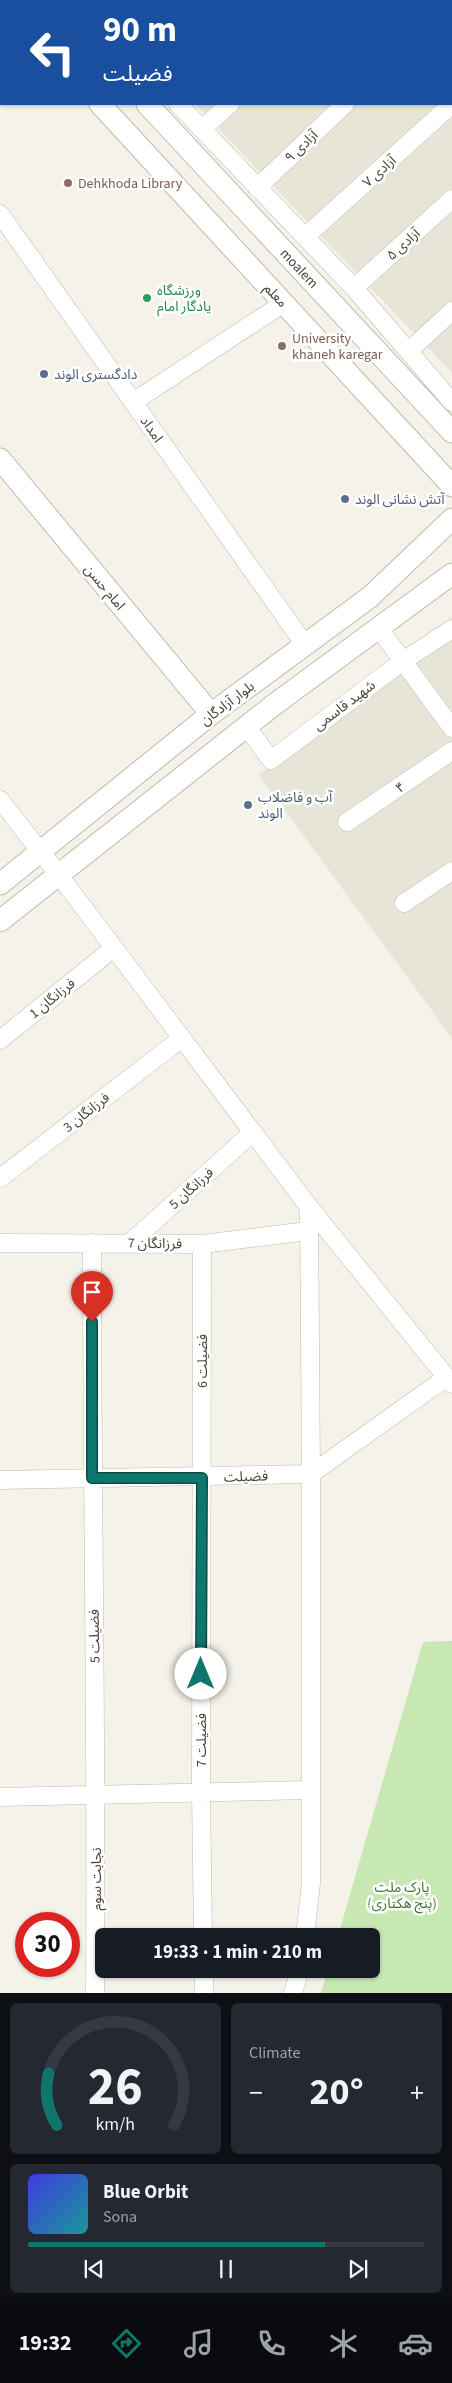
<!DOCTYPE html>
<meta charset="utf-8">
<style>
:root{--surface:#171b24;--page:#242831;--text:#f1f3f6;--muted:#9ea1a6;--line:#363941;--accent:#0f766e}
body{margin:0;font-family:"Source Sans 3","Noto Sans Arabic",sans-serif;background:var(--page);color:var(--text);height:100vh;display:flex;flex-direction:column;font-size:19px;white-space:nowrap}
*{box-sizing:border-box;margin:0}
p{font-size:16px;color:var(--muted)}
.icon{flex:none;width:28px;height:28px;fill:none;stroke:currentColor;stroke-width:2;stroke-linecap:round;stroke-linejoin:round}
.map{position:relative;height:1993px;overflow:hidden}
.details{display:flex;flex-direction:column;gap:10px;padding:10px;background:#0d0f14;flex:1}
.details>*{flex:none}
.top-card{position:absolute;left:0px;top:0px;width:452px;height:105px;box-shadow:0 1px 4px #0004;background:#1a4fa0;color:#fff;overflow:hidden}
.speed{position:absolute;left:15px;top:1912px;display:flex;gap:10px;font-size:25px;font-weight:700;text-align:center}
.speed>*{display:grid;place-content:center;width:65px;height:65px;border-radius:50%;background:var(--surface);box-shadow:0 1px 4px #0004;line-height:1}
.speed .limit{border:8px solid #d22;background:#fff;color:#111}
.pin{position:absolute;display:grid;place-items:center;width:42px;height:42px;color:#fff;margin:-51px -21px;border-radius:50% 50% 50% 0;rotate:-45deg;box-shadow:0 0 5px #0007}
.pin .icon{rotate:45deg}
.me{position:absolute;width:55px;margin:-28px;rotate:0deg;stroke-linejoin:round;filter:drop-shadow(0 0 4px #0008)}
.turn{display:flex;align-items:center;gap:18px;height:105px;padding:0 20px;font-size:22px}
.turn .icon{width:65px;height:65px;stroke-width:2.5}
.turn b{display:block;font-size:35px;line-height:42px}
.big{font-size:38px;font-weight:700;line-height:1.1}
.details .widget{flex:1;display:flex;flex-direction:column;justify-content:center;gap:8px;min-width:0;padding:0 18px;border-radius:8px;background:var(--page)}
.details .dial{align-items:center;gap:0}
.dial svg{height:130px;overflow:visible;fill:none;stroke:var(--line);stroke-width:7;stroke-linecap:round;text-anchor:middle}
.dial text{fill:var(--text);stroke:none}
.song{display:flex;align-items:center;gap:15px}
.cover{width:60px;height:60px;border-radius:8px;background:linear-gradient(135deg,hsl(240 70% 55%),hsl(180 70% 35%))}
.played{height:5px;border-radius:2px;background:linear-gradient(90deg,var(--accent) 75%,var(--line) 75%)}
.keys{display:flex;justify-content:space-around;direction:ltr}
.heat{display:flex;justify-content:space-between;align-items:center;font-size:28px;direction:ltr}
.details .tiles{flex:1;display:grid;gap:10px;grid-template-columns:1fr 1fr}
.widget:last-child{grid-column:span 2}
.trip{position:absolute;left:95px;top:1928px;width:285px;height:50px;border-radius:8px;background:var(--surface);box-shadow:0 1px 4px #0004;font-weight:700;line-height:50px;text-align:center}
.dock{display:flex;height:80px;justify-content:space-around;align-items:center;background:#090b0e;color:var(--muted)}
.dock .icon{width:35px;height:35px}
.dock .current{color:var(--accent)}
.dock b{font-size:22px;color:var(--text)}
.map>svg:first-child{display:block}
</style>
<div class="map">
<svg width="452" height="1993" viewBox="0 0 452 1993">
<rect width="100%" height="100%" fill="#f4f2e9"/>
<path fill="#e7e5d7" d="M 96,0 L 452,0 L 452,373 L 195,104 L 451,104 L 451,1 Z
M 452,617 L 452,1038 L 259,775 Z"/>
<path fill="#c7e7b3" d="M 452,1641 L 452,1993 L 321,1993 L 328,1969 L 371,1969 L 371,1936 L 338,1936 L 423,1642 Z"/>
<g fill="none" stroke-linecap="round" stroke-linejoin="round">
<g stroke="#bfbbab" stroke-width="19">
<path id="minor" d="M 80,0 L 81,1
M 229,1 L 230,0
M 341,1 L 342,0
M 451,3 L 452,2
M 178,104 L 354,288 L 452,402
M 202,129 L 230,104
M 257,188 L 345,104
M 0,214 L 305,645
M 305,237 L 452,104
M 354,288 L 452,199
M 409,351 L 452,311
M 133,402 L 284,303
M 378,627 L 452,728
M 247,727 L 271,760 L 403,661 L 452,629
M 0,800 L 59,875 L 309,1207 L 311,1474 L 311,1883 L 305,1936
M 347,822 L 452,751
M 404,903 L 452,871
M 0,1040 L 105,955
M 0,1178 L 173,1045
M 309,1207 L 452,1384
M 0,1243 L 202,1244 L 308,1231
M 92,1243 C 92,1493 97,1743 95,1993
M 130,1243 L 253,1132
M 202,1244 L 201,1792 L 203,1936
M 0,1480 L 311,1474 L 447,1377
M 0,1797 L 311,1790
M 204,1969 L 204,1993
M 293,1993 L 300,1969"/>
</g>
<g stroke="#bfbbab" stroke-width="23">
<g id="tertiary">
<path d="M 5,0 L 6,1"/>
<path d="M 51,0 L 53,1"/>
<path d="M 100,1 L 101,0"/>
<path d="M 100,104 L 452,486"/>
<path id="s1" d="M 147,104 L 452,432"/>
<path d="M 0,459 L 211,714"/>
<path d="M 0,884 L 211,714 L 370,597 L 452,519"/>
<path d="M 0,921 L 275,704 L 452,574"/>
</g>
</g>
<use href="#minor" stroke="#fff" stroke-width="18"/>
<use href="#tertiary" stroke="#fff" stroke-width="21"/>
</g>
<g fill="none" stroke-linecap="round" stroke-linejoin="round">
<g stroke="#0a4d48" stroke-width="12">
<path id="route" d="M 92,1322 L 92,1478 L 202,1478 L 201,1674"/>
</g>
<use href="#route" stroke="#0f766e" stroke-width="9"/>
</g>
<g fill="#8d6e63" stroke="#fff" stroke-width="2">
<circle cx="68" cy="183" r="5"/>
<circle cx="282" cy="346" r="5"/>
</g>
<circle fill="#2e9e5b" stroke="#fff" stroke-width="2" cx="147" cy="298" r="5"/>
<g fill="#5c6f8a" stroke="#fff" stroke-width="2">
<circle cx="44" cy="374" r="5"/>
<circle cx="345" cy="499" r="5"/>
<circle cx="248" cy="805" r="5"/>
</g>
<g text-anchor="middle" stroke-width="5" stroke-linejoin="round" paint-order="stroke">
<g font-size="14" fill="#474337" stroke="#fff">
<text transform="translate(301 146) rotate(-44)" y="5">آزادی ۹</text>
<text transform="translate(379 171) rotate(-42)" y="5">آزادی ۷</text>
<text transform="translate(403 244) rotate(-42)" y="5">آزادی ۵</text>
<text dy="5" stroke="none"><textPath href="#s1" startOffset="224">moalem</textPath></text>
<text transform="translate(276 295) rotate(47)" y="5">معلم</text>
<text transform="translate(152 429) rotate(55)" y="5">امداد</text>
<text transform="translate(105 587) rotate(50)" y="5">امام حسن</text>
<text transform="translate(227 703) rotate(-37)" y="5">بلوار آزادگان</text>
<text transform="translate(344 705) rotate(-37)" y="5">شهید قاسمی</text>
<text transform="translate(400 787) rotate(-34)" y="5">۴</text>
<text transform="translate(52 998) rotate(-39)" y="5">فرزانگان 1</text>
<text transform="translate(86 1112) rotate(-38)" y="5">فرزانگان 3</text>
<text transform="translate(191 1188) rotate(-42)" y="5">فرزانگان 5</text>
<text transform="translate(155 1243) rotate(1)" y="5">فرزانگان 7</text>
<text transform="translate(202 1361) rotate(-90)" y="5">فضیلت 6</text>
<text transform="translate(246 1476) rotate(-2)" y="5">فضیلت</text>
<text transform="translate(94 1636) rotate(-91)" y="5">فضیلت 5</text>
<text transform="translate(201 1740) rotate(-90)" y="5">فضیلت 7</text>
<text transform="translate(96 1879) rotate(-90)" y="5">نجابت سوم</text>
</g>
<g font-size="14" fill="#785e54" stroke="#fff" text-anchor="start">
<text x="78" y="188">Dehkhoda Library</text>
<text x="292" y="343">University<tspan x="292" dy="16">khaneh karegar</tspan></text>
</g>
<g font-size="14" fill="#27864d" stroke="#fff" text-anchor="start">
<text x="157" y="295">ورزشگاه<tspan x="157" dy="16">یادگار امام</tspan></text>
</g>
<g font-size="14" fill="#4e5e75" stroke="#fff" text-anchor="start">
<text x="54" y="379">دادگستری الوند</text>
<text x="355" y="504">آتش نشانی الوند</text>
<text x="258" y="802">آب و فاضلاب<tspan x="258" dy="16">الوند</tspan></text>
</g>
<g font-size="14" fill="#3d772c" stroke="#fff">
<text x="402" y="1892">پارک ملت<tspan x="402" dy="16">(پنج هکتاری)</tspan></text>
</g>
</g>
</svg>
<div class="speed"><div class="limit">30</div></div>
<div class="pin" style="left:92px;top:1322px;background:#d93025"><svg class="icon" aria-label="arrive" viewBox="0 0 24 24"><path d="M6 21V4h12l-3 4 3 4H6"/></svg></div>
<svg class="me" style="left:201px;top:1674px" viewBox="-20 -20 40 40"><circle r="19" fill="#fff"/><path d="M0-13L10 11 0 6-10 11z" fill="#0f766e"/></svg>
<div class="trip">19:33 · 1 min · 210 m</div>
<div class="top-card">
<div class="turn"><svg class="icon" aria-label="left" viewBox="0 0 24 24"><path d="M17 20v-9H6M10 6l-5 5 5 5"/></svg><div><b>90 m</b>فضیلت</div></div>
</div>
</div>
<section class="details">
<div class="tiles">
<div class="widget dial"><svg viewBox="0 0 100 80">
<path d="M14 69A42 42 0 1 1 86 69"/>
<path d="M14 69A42 42 0 0 1 9 37" stroke="#0f766e"/>
<text x="50" y="56" font-size="32" font-weight="700">26</text>
<text x="50" y="72" font-size="11">km/h</text>
</svg></div>
<div class="widget"><p>Climate</p>
<div class="heat"><a>−</a><b class="big">20°</b><a>+</a></div>
</div>
<div class="widget">
<div class="song"><i class="cover"></i><div><b>Blue Orbit</b><p>Sona</p></div></div>
<div class="played"></div>
<div class="keys"><svg class="icon" aria-label="previous" viewBox="0 0 24 24"><path d="M18 5L8 12l10 7zM5 5v14"/></svg><svg class="icon" aria-label="pause" viewBox="0 0 24 24"><path d="M8 5v14M16 5v14"/></svg><svg class="icon" aria-label="next" viewBox="0 0 24 24"><path d="M6 5l10 7-10 7zM19 5v14"/></svg></div>
</div>
</div>
</section>
<nav class="dock">
<b>19:32</b>
<svg class="icon current" aria-label="directions" viewBox="0 0 24 24"><path d="M12 3l9 9-9 9-9-9zM9 14v-3h6M13 9l2 2-2 2"/></svg>
<svg class="icon" aria-label="music" viewBox="0 0 24 24"><path d="M9 18V5l10-2v13"/><circle cx="6" cy="18" r="3"/><circle cx="16" cy="16" r="3"/></svg>
<svg class="icon" aria-label="phone" viewBox="0 0 24 24"><path d="M5 4h4l2 5-3 2q2 4 5 5l2-3 5 2v4C11 20 4 13 5 4z"/></svg>
<svg class="icon" aria-label="climate" viewBox="0 0 24 24"><path d="M12 3v18M4 7l16 10M4 17L20 7"/></svg>
<svg class="icon" aria-label="car" viewBox="0 0 24 24"><path d="M5 17H2v-5l4-1 3-4h7l3 4 3 1v5h-3M9 17h6M6 11h13"/><circle cx="7" cy="17" r="2"/><circle cx="17" cy="17" r="2"/></svg>
</nav>
